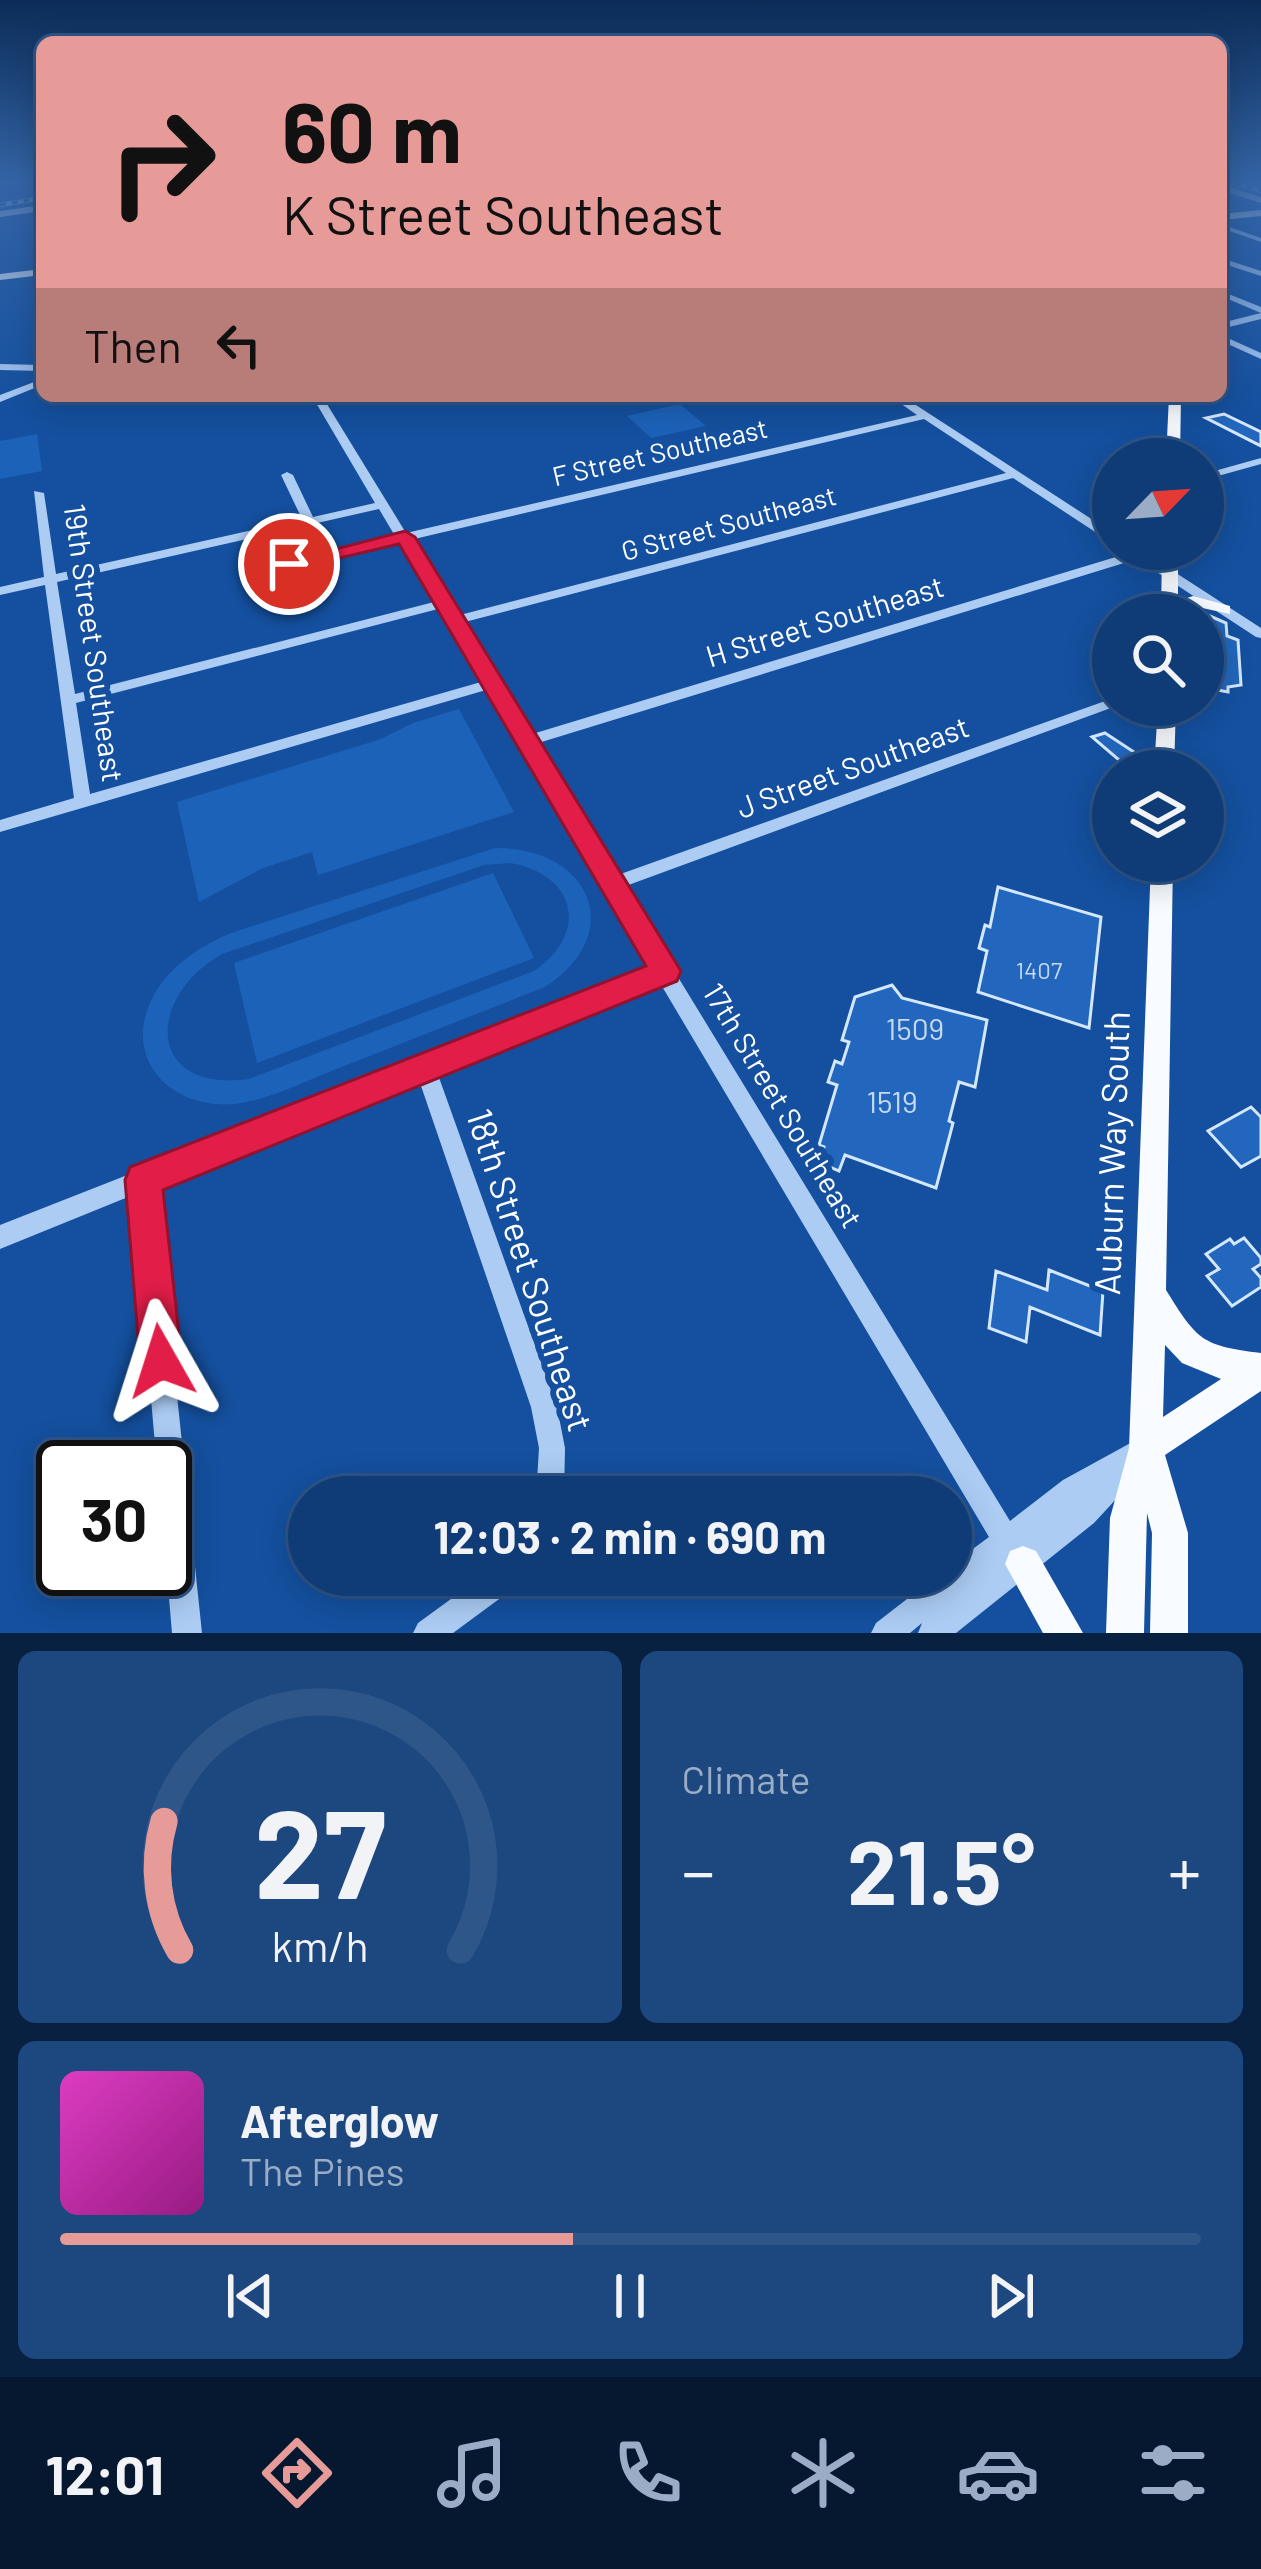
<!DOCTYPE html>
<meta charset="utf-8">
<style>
:root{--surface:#0f3c77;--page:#1d477f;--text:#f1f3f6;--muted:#9badc6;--line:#2f5689;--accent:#e69b98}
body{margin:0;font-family:Barlow,sans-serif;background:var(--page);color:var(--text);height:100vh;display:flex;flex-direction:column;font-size:45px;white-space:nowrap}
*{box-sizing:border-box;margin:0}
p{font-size:39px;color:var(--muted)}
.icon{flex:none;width:66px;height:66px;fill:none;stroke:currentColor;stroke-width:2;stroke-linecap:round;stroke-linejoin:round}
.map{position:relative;height:1633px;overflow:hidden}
.drawer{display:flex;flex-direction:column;gap:18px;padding:18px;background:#082141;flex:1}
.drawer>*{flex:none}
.top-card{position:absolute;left:36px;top:36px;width:1191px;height:366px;border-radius:18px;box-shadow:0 6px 30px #0003,0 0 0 3px var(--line);background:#e69b98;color:#111;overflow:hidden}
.needle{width:78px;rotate:65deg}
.fabs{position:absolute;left:1092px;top:438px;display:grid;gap:24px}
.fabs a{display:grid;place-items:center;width:132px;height:132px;border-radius:50%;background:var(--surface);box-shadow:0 6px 30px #0003,0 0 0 3px var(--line);font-size:60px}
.speed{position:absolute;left:36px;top:1440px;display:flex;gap:24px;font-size:60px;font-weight:700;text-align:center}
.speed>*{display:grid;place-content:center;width:156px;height:156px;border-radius:50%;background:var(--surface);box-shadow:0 6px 30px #0003,0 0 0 3px var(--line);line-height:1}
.speed .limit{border:6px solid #111;border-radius:18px;background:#fff;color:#111}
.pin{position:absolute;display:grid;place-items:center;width:102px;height:102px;color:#fff;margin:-51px;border:6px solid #fff;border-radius:50%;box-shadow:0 3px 12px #0007}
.me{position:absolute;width:132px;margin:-66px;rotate:354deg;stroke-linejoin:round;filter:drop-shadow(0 0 9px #0008)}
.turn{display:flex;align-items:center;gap:42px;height:252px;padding:0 48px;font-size:54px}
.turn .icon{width:156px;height:156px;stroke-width:2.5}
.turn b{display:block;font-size:84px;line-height:102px}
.then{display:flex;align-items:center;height:114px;padding:0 48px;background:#0003;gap:24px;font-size:45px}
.big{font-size:90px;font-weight:700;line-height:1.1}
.drawer .widget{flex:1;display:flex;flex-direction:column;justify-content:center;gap:18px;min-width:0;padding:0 42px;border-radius:18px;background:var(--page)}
.drawer .dial{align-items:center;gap:0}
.dial svg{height:312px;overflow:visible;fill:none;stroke:var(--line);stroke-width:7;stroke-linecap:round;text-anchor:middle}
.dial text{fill:var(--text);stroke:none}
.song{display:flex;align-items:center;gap:36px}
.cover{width:144px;height:144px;border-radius:18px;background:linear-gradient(135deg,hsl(310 70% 55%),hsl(310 70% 35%))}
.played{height:12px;border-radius:6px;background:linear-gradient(90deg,var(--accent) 45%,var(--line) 45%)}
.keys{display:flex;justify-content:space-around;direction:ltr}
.heat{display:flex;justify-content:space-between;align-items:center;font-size:66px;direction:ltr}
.drawer .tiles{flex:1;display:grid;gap:18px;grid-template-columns:1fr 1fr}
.widget:last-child{grid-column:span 2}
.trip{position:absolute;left:288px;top:1476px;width:684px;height:120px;border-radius:60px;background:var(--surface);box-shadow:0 6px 30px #0003,0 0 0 3px var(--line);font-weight:700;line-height:120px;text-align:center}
.menu{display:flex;height:192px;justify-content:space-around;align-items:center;background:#061830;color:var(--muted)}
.menu .icon{width:84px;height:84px}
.menu .current{color:var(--accent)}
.menu b{font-size:54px;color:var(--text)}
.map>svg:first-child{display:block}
</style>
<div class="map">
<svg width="1261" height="1633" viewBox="0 0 1261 1633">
<rect width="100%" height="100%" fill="#14509f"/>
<path fill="#1c62b9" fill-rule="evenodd" d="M 680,404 L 706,426 L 651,438 L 627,416 Z
M 37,434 L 42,471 L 0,479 L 0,441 Z
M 459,709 L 514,812 L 318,875 L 312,852 L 263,868 L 199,902 L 177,802 L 381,739 L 413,723 Z
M 495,848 C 589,847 629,932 545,987 C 476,1014 408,1041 339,1068 C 305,1081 270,1100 234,1104 C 168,1110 119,1055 155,993 C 173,963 202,945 234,932 ZM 510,863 C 576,874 590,933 534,971 L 249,1079 C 145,1093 146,997 222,954 L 484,865 Z
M 493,873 L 534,958 L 257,1063 L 234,963 Z"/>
<path fill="#2267bd" stroke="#d4e7fd" stroke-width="3" d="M 1224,414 L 1261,432 L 1261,446 L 1206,418 Z
M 1203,613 L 1226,623 L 1227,636 L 1238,640 L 1241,685 L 1228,687 L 1228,692 L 1212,689 L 1210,636 L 1203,636 Z
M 1105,733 L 1143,758 L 1141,771 L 1132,771 L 1092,737 Z
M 998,887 L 1101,917 L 1089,1028 L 978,992 L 987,951 L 979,948 L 985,925 L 990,927 Z
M 892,985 L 902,998 L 987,1020 L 975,1087 L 959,1082 L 949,1121 L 953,1123 L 936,1188 L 845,1155 L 839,1171 L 821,1163 L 824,1147 L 819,1145 L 837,1085 L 828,1082 L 835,1061 L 842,1064 L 849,1042 L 842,1040 L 855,997 Z
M 1251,1107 L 1261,1117 L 1261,1156 L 1241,1167 L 1208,1131 Z
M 1244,1238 L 1261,1258 L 1261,1264 L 1253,1269 L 1261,1278 L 1261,1287 L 1232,1306 L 1207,1276 L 1219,1269 L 1206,1254 L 1230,1239 L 1234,1244 Z
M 1049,1270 L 1103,1291 L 1100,1335 L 1030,1307 L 1026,1342 L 989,1328 L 996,1271 L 1047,1290 Z"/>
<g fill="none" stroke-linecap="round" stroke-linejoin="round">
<path fill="#acccf4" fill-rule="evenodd" d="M 1221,224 L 1261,238 L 1261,242 L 1221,228 Z
M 1221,258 L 1261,271 L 1261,276 L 1221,263 Z
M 1221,291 L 1261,307 L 1261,313 L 1221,296 Z
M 1261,313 L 1261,319 L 1221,329 L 1221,323 Z
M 1221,335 L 1261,353 L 1261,359 L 1221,341 Z
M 0,364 L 42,365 L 42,371 L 0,370 Z
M 42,379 L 42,385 L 0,402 L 0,395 Z
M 312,396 L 322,396 L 406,533 L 917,415 L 890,396 L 902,396 L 1113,533 L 1113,542 L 1109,541 L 1013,478 L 461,623 L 495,679 L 500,683 L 499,685 L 529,735 L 1129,553 L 1125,549 L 1139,549 L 1261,628 L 1261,638 L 1256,637 L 1137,559 L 535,744 L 615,876 L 1108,700 L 1113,698 L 1113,705 L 1119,705 L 623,887 L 1010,1521 L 1063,1480 L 1136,1440 L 1145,1436 L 1154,1440 L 1158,1449 C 1154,1459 1147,1462 1142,1471 L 1094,1523 L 956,1633 L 918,1633 L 922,1623 L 910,1633 L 871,1633 L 876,1623 L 938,1575 L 951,1575 L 951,1565 L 989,1537 L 660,983 L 437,1072 L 557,1407 L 565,1448 L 564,1497 L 536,1497 L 539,1448 L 531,1407 L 419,1080 L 155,1186 L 202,1633 L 172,1633 L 165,1551 L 165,1467 L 157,1467 L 133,1195 L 0,1249 L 0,1225 L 652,969 L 486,690 L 0,832 L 0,820 L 74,798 L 45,585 L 0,595 L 0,587 L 44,577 L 34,491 L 44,493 L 56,574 L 302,519 L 281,475 L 287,472 L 293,475 L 313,517 L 375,503 ZM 924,419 L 1006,473 L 456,616 L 450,605 L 452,603 L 446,599 L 410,540 ZM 379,509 L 395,536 L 285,561 L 283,564 L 289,568 L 399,542 L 434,602 L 75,694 L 57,582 ZM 438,609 L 481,682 L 90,794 L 76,703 Z
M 1261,458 L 1261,464 L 1218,476 L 1203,473 L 1203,467 L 1218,470 Z
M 484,1575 L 522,1575 L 518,1585 L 453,1633 L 413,1633 L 418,1623 Z"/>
<path fill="#f8fbff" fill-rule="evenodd" d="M 42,205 L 42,211 L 0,217 L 0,211 Z
M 42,269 L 42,275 L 0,280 L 0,274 Z
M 1169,396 L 1181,396 L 1180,459 L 1166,459 Z
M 1162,549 L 1178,549 L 1178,601 L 1193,596 L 1230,606 L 1230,614 L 1193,606 L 1177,612 L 1177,615 L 1161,615 Z
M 1158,705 L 1176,705 L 1174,771 L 1154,771 Z
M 1151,861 L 1173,861 L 1166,1290 C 1197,1340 1202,1346 1261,1353 L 1261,1391 L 1165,1455 L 1188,1533 L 1188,1633 L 1150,1633 L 1152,1533 L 1147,1513 L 1144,1633 L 1106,1633 L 1110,1518 L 1129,1448 ZM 1165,1345 L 1182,1363 L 1221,1379 L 1163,1417 Z
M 1023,1546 L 1036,1551 L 1083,1633 L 1043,1633 L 1005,1564 L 1010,1551 Z"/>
<path fill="#fff" fill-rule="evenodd" d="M 1221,184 L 1261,197 L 1261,203 L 1221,190 Z
M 1261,210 L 1261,216 L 1221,220 L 1221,214 Z"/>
<g stroke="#fff" stroke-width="4.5">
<path id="rail" d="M 1235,183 L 1261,191
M 0,205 L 42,198"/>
</g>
<use href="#rail" stroke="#14509f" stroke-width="3" stroke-dasharray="6" stroke-linecap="butt"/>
</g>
<linearGradient id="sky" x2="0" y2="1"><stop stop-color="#0b2c57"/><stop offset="0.44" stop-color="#3464a6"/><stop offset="1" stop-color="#3464a6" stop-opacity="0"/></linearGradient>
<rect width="1261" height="412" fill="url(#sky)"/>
<path fill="#e11d48" stroke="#92132f" stroke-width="3" d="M 405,531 L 415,537 L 681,971 L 677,981 L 163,1190 L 182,1361 L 176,1376 L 161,1382 L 146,1376 L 140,1361 L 125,1180 L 130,1167 L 646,966 L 399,544 L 289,570 L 278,564 Z"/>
<g text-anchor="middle" stroke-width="12" stroke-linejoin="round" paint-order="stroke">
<g font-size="24" fill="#c8d9ee">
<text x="1039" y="979">1407</text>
</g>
<g font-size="27" fill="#fff" stroke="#14509f">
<text transform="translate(660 453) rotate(-13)" y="9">F Street Southeast</text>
<text transform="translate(729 524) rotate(-15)" y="9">G Street Southeast</text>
</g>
<g font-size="30" fill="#fff" stroke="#14509f">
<text transform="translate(825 622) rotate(-17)" y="10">H Street Southeast</text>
<text transform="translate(93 643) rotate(82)" y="10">19th Street Southeast</text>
<text transform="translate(853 768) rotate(-20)" y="10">J Street Southeast</text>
<text transform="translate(782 1106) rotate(59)" y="10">17th Street Southeast</text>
</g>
<g font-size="30" fill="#c8d9ee">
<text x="915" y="1040">1509</text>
<text x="892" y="1113">1519</text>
</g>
<g font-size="36" fill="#fff" stroke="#14509f">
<text transform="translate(1112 1153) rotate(-88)" y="13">Auburn Way South</text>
<text transform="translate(530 1270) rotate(72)" y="13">18th Street Southeast</text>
</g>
</g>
</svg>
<div class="fabs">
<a><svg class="needle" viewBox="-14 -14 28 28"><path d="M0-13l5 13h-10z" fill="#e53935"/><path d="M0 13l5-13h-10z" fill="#9badc6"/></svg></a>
<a><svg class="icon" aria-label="search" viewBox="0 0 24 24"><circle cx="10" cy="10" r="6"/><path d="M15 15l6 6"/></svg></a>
<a><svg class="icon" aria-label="layers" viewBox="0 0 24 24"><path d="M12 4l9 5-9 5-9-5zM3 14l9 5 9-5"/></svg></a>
</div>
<div class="speed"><div class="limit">30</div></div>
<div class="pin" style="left:289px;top:564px;background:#d93025"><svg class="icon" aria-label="arrive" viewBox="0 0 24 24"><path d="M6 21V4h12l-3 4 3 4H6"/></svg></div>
<svg class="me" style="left:161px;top:1361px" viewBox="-20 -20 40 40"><path d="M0-17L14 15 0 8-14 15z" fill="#e11d48" stroke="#fff" stroke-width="4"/></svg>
<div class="trip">12:03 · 2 min · 690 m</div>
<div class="top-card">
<div class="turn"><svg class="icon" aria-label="right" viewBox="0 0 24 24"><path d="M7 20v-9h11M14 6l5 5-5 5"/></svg><div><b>60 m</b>K Street Southeast</div></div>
<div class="then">Then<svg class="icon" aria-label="left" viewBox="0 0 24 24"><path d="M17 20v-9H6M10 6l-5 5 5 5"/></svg></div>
</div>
</div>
<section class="drawer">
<div class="tiles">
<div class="widget dial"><svg viewBox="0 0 100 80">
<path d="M14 69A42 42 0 1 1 86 69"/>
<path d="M14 69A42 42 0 0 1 10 36" stroke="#e69b98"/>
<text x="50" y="56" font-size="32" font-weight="700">27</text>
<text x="50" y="72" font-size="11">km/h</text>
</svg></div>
<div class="widget"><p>Climate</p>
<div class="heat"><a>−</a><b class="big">21.5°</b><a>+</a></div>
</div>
<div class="widget">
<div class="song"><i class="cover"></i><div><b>Afterglow</b><p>The Pines</p></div></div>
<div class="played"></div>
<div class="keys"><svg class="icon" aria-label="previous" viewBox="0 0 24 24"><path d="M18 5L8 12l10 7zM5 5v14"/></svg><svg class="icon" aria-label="pause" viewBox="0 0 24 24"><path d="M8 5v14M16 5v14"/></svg><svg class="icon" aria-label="next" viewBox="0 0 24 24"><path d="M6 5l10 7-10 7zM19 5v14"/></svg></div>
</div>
</div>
</section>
<nav class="menu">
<b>12:01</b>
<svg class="icon current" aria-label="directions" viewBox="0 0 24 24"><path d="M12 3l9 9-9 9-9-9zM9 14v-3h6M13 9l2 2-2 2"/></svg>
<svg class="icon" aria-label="music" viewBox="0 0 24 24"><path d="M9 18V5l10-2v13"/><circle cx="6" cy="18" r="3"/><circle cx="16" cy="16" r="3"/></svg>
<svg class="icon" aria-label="phone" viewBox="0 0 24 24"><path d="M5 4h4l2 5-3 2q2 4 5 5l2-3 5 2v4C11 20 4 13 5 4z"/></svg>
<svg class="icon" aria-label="climate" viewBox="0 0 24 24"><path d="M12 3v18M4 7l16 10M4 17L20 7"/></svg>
<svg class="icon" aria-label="car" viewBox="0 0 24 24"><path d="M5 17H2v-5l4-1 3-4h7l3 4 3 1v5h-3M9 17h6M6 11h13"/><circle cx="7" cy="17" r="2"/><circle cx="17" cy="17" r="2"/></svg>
<svg class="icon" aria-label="filters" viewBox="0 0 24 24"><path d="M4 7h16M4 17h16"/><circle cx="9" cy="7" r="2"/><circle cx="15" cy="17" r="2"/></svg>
</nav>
